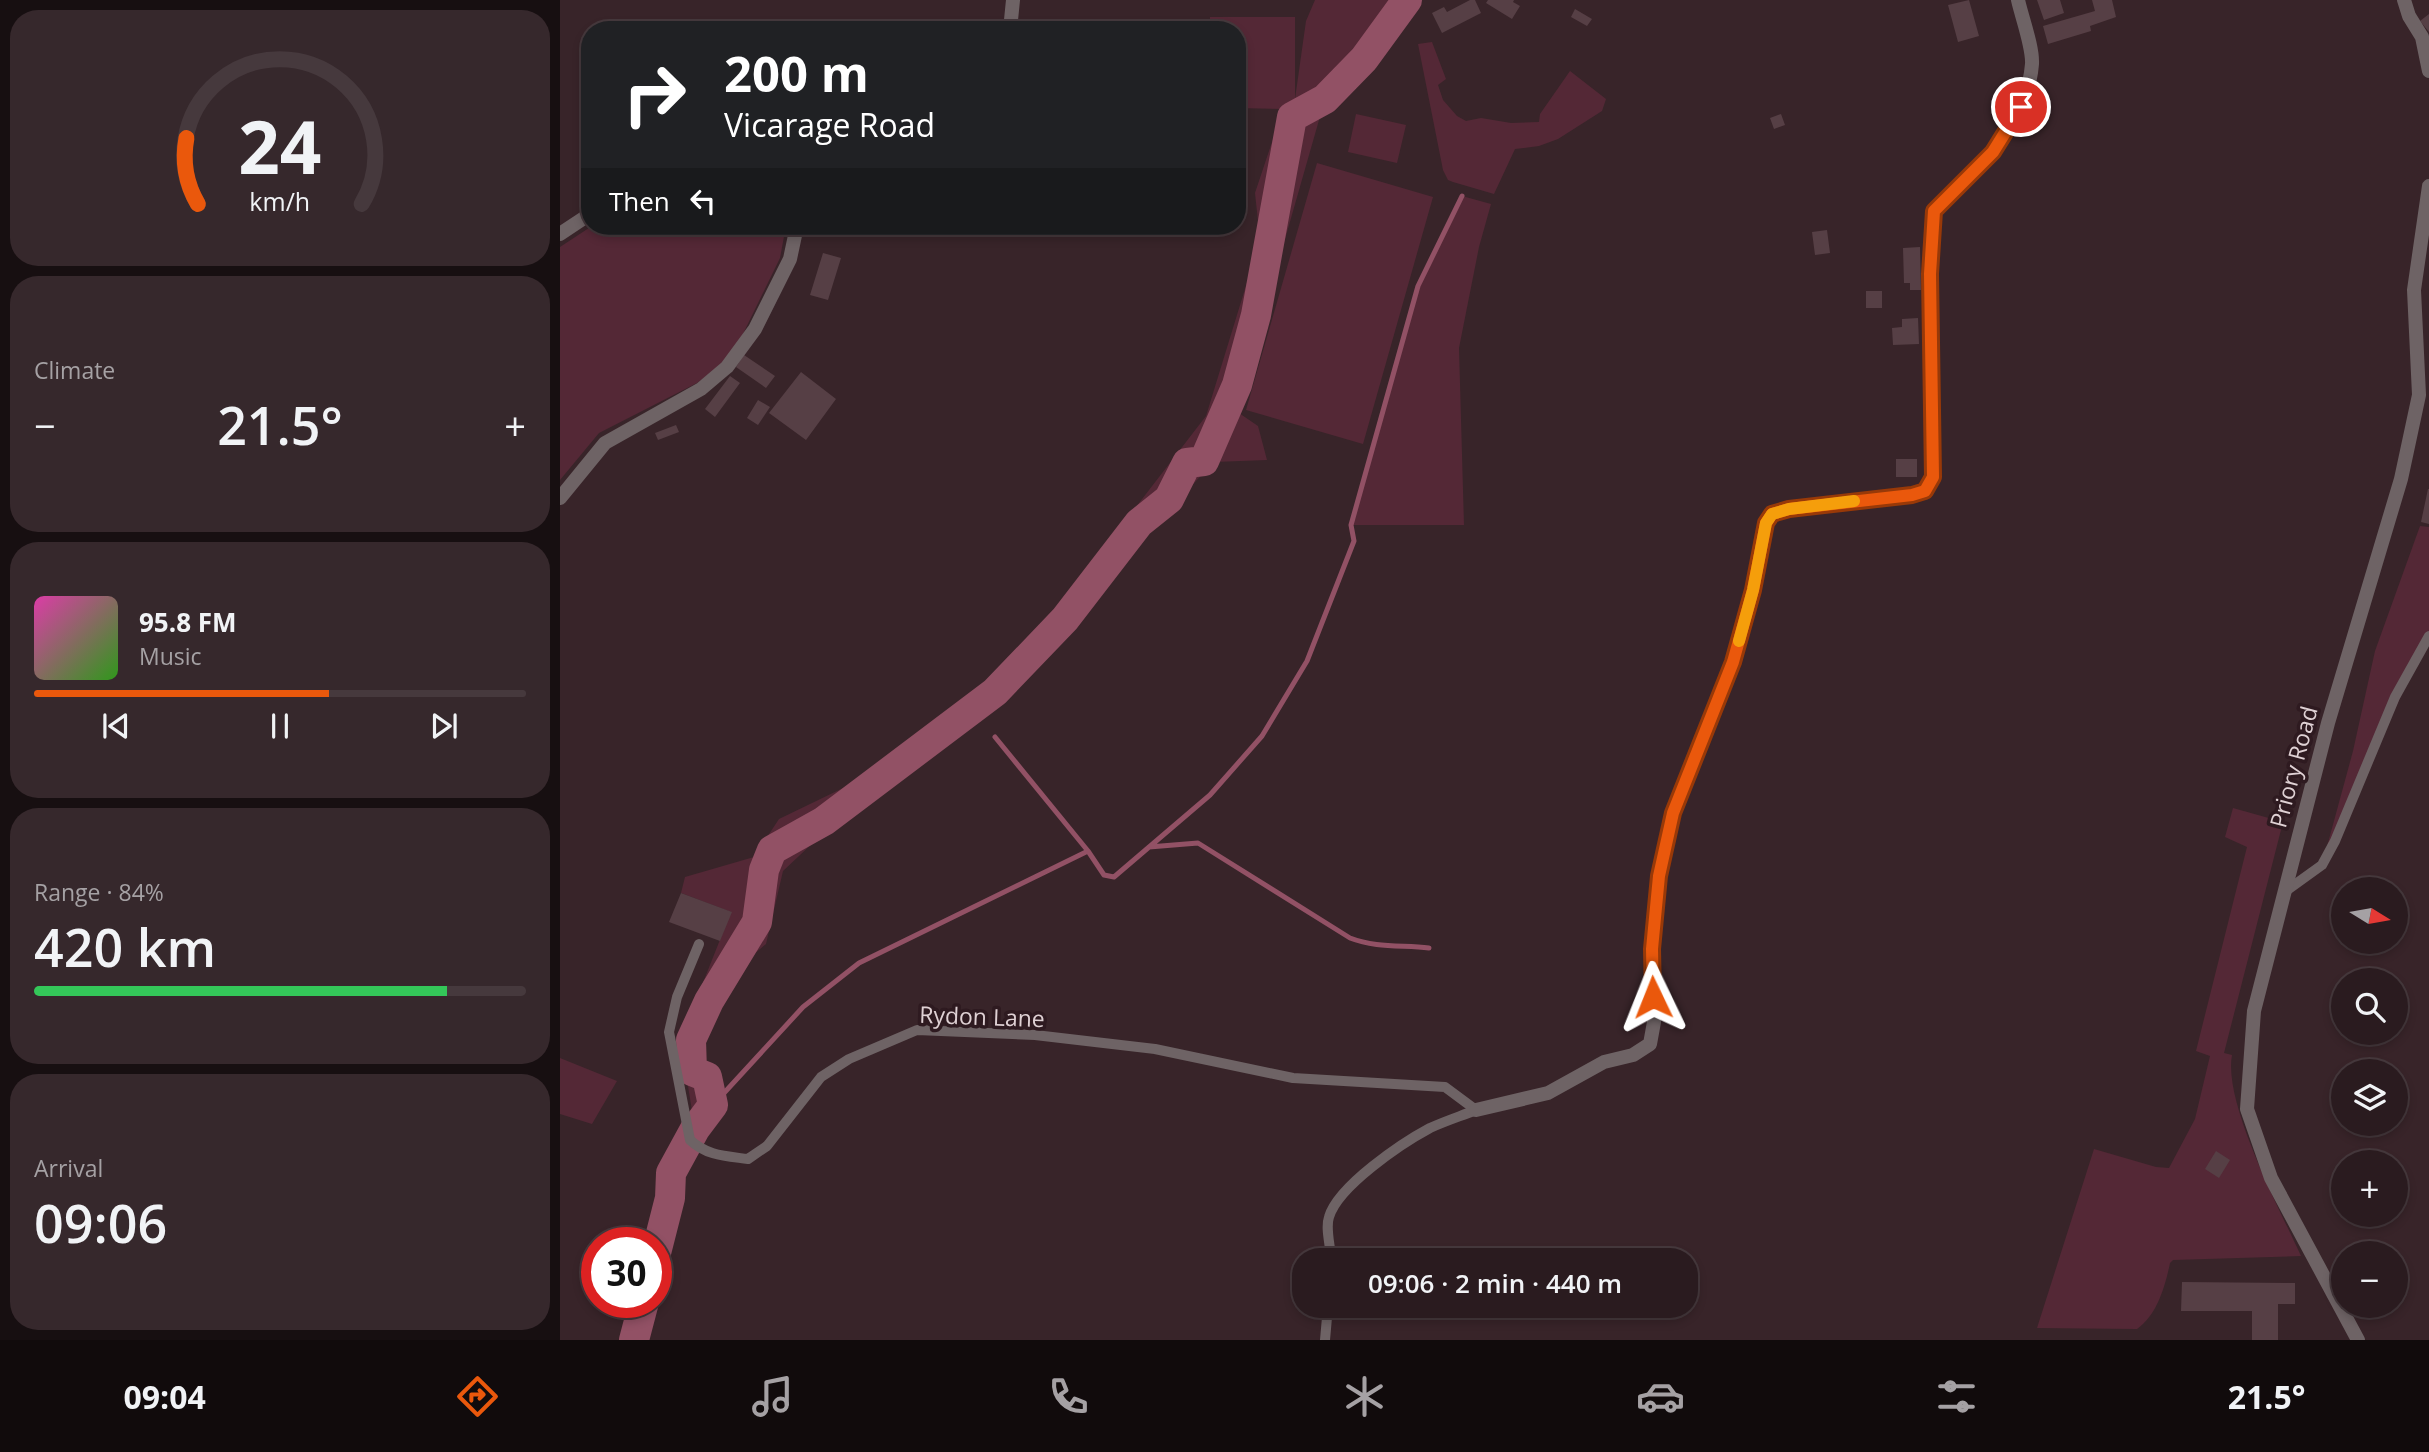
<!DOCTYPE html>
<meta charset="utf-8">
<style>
:root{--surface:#2a1b1f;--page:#36282c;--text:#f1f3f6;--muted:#a5a1a4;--line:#46393d;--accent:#ea580c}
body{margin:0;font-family:"Open Sans",sans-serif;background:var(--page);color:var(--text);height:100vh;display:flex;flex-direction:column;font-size:26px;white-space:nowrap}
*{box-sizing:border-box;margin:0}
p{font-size:23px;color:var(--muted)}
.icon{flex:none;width:38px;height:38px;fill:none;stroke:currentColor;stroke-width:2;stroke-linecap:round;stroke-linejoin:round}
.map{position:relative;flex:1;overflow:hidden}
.side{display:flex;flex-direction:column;gap:10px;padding:10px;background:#170f11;width:560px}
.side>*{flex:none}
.hud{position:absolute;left:21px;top:21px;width:665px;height:214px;border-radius:28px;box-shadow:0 4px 10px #0003,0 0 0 2px var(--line);background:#202124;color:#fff;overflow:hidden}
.needle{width:46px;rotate:101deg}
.buttons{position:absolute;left:1771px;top:877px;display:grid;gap:14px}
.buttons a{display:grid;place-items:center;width:77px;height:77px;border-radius:50%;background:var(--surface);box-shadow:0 4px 10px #0003,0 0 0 2px var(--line);font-size:35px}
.speed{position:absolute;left:21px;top:1227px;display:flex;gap:14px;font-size:35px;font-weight:700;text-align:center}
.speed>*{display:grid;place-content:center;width:91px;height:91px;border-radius:50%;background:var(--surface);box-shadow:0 4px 10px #0003,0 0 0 2px var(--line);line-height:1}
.speed .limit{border:10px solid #d22;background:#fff;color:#111}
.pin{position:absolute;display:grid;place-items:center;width:60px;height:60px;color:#fff;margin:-30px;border:4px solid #fff;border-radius:50%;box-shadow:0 2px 7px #0007}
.me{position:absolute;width:77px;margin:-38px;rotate:358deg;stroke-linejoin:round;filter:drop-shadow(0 0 5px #0008)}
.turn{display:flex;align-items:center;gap:24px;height:147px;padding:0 28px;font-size:32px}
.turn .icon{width:91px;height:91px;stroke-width:2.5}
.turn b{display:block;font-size:49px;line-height:60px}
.then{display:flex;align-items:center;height:66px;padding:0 28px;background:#0003;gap:14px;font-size:26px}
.big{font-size:52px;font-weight:600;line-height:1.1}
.side .widget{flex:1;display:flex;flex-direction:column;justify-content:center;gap:10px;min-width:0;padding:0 24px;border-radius:28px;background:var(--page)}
.side .dial{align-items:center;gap:0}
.dial svg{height:182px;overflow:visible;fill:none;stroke:var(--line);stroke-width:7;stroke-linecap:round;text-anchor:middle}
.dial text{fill:var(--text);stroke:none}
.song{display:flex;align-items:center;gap:21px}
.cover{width:84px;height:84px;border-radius:10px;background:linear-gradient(135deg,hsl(320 70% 55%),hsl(110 70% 35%))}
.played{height:7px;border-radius:4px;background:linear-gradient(90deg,var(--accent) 60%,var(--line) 60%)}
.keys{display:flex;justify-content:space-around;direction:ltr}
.heat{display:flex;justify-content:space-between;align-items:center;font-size:38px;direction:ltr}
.charge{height:10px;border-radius:5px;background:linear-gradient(90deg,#34c759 84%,var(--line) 0)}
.trip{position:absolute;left:732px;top:1248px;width:406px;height:70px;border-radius:28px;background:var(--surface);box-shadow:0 4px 10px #0003,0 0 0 2px var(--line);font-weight:600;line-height:70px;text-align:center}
.dock{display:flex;height:112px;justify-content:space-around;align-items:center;background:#110b0c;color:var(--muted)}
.dock .icon{width:49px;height:49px}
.dock .selected{color:var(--accent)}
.dock b{font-size:32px;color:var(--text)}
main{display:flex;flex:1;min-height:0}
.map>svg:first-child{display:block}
</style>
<main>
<section class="side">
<div class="widget dial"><svg viewBox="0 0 100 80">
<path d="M14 69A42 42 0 1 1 86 69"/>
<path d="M14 69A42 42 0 0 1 9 40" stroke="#ea580c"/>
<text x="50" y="56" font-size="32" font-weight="700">24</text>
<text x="50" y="72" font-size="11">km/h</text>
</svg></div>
<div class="widget"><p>Climate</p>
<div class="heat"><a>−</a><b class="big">21.5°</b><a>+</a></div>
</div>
<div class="widget">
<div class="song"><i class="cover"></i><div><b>95.8 FM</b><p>Music</p></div></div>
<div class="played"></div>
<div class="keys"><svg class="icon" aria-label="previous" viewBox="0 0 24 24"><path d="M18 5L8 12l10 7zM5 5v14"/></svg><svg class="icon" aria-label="pause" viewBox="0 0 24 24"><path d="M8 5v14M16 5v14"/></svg><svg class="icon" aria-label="next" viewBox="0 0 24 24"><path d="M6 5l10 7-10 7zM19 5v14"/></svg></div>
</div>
<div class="widget"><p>Range · 84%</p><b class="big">420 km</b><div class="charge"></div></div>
<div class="widget"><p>Arrival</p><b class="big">09:06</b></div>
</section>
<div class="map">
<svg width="1869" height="1340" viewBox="0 0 1869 1340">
<rect width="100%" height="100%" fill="#382429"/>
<path fill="#542836" d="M 755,0 L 829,0 L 833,17 L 804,59 L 765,99 L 676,411 L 698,426 L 707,460 L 654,462 L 544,578 L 476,668 L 422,719 L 362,758 L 272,825 L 223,871 L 206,944 L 176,969 L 132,1070 L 147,1077 L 153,1105 L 135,1129 L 126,1074 L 123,1033 L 171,912 L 121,893 L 125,877 L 194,857 L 219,819 L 310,775 L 449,672 L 646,416 L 700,240 L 695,193 L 723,109 L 677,108 L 677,30 L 650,30 L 650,17 L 735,17 L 735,99 L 746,21 Z
M 872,42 L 886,79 L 878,85 L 883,100 L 897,116 L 906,121 L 921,118 L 951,123 L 979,122 L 980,114 L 1010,71 L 1046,99 L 1042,111 L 998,139 L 979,146 L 955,149 L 934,194 L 893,182 L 888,180 L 883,170 L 858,44 Z
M 796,114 L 846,125 L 837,163 L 788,152 Z
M 757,163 L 873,197 L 803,444 L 686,410 Z
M 902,196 L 931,204 L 919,247 L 899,348 L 904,525 L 791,525 L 858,286 Z
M 32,226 L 226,226 L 220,258 L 181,338 L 163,364 L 137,383 L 39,433 L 0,480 L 0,247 Z
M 1860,526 L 1869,527 L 1869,636 L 1762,865 L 1793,751 L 1815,651 Z
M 1673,808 L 1723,822 L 1664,1053 L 1672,1055 C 1663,1103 1720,1210 1741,1256 L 1613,1260 L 1610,1263 C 1605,1287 1597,1315 1577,1329 L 1477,1328 L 1534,1149 L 1596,1167 L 1609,1168 L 1635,1119 L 1650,1056 L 1636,1051 L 1687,847 L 1665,837 Z
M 0,1058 L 57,1081 L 32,1124 L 0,1114 Z"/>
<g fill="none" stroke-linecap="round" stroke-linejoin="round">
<path stroke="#925165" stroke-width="5" d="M 435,737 L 528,851
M 589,847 L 638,843 L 790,938 C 816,948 841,945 869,948
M 153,1105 L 243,1007 L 299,963 L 528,851 L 544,875 L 554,877 L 650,795 L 702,736 L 747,661 L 794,541 L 791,525 L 858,286 L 902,196"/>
<path stroke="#925165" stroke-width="30" d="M 96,1253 L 110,1198 L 111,1173 L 135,1129 L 153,1105 L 147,1077 L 132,1071 L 131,1040 L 149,1001 L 197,922 L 204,870 L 212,850 L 264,821 L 435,692 L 505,619 L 579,523 L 609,499 L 627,463 L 644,461 L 677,385 L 696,315 L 732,117 L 765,99 L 804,59 L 847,0
M 74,1340 L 84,1302"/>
</g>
<path fill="#563f45" d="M 910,0 L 915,0 L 921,13 L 882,33 L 872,13 L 884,7 L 887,12 Z
M 928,0 L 954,0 L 953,2 L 960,6 L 952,19 L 926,3 Z
M 1409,0 L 1419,36 L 1398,42 L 1388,5 Z
M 1477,0 L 1500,0 L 1504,13 L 1484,20 Z
M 1532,0 L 1552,0 L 1556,17 L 1530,26 L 1531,31 L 1488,44 L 1483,26 L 1535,11 Z
M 1015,9 L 1032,19 L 1027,26 L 1011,17 Z
M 1869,14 L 1869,32 L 1860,21 Z
M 1221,114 L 1225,125 L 1214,129 L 1210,118 Z
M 1267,230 L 1270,253 L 1255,255 L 1252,232 Z
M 1360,247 L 1361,290 L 1350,290 L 1350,283 L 1344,283 L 1343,248 Z
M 263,253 L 281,258 L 268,300 L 250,295 Z
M 1306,291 L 1322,291 L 1322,308 L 1306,308 Z
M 1358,318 L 1359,344 L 1333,345 L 1332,328 L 1342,327 L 1342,319 Z
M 184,355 L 215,376 L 206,388 L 176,367 Z
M 241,372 L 276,399 L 246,440 L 209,413 Z
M 170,376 L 180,383 L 155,417 L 145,409 Z
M 198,400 L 210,407 L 198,425 L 187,418 Z
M 116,425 L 119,432 L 98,440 L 95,433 Z
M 1336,459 L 1357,459 L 1357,477 L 1336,477 Z
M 1868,489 L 1869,489 L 1869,524 L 1861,522 Z
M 121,893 L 172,912 L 160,941 L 109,922 Z
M 1656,1151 L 1670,1160 L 1659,1178 L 1645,1169 Z
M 1622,1282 L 1735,1283 L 1735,1304 L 1718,1304 L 1718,1340 L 1692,1340 L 1692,1311 L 1621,1311 Z"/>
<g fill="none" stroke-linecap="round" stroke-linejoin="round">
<path stroke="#6e6365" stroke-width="10" d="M 1726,891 L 1762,865 L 1775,841 L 1835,697 L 1869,636
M 139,944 L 117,997 L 109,1032 L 130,1140 C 147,1156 166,1156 188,1159 L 207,1146 L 261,1077 L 289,1059 L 357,1030 L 475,1035 L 595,1049 L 733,1078 L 885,1087 L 916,1110
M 771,1260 C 771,1247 765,1229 769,1217 C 778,1186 842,1143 870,1128 C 885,1121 901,1116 916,1110
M 765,1340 L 768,1306"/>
<path stroke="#6e6365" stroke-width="14" d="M 1844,0 L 1849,16 L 1862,37 L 1869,71
M 450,30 L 453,0
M 0,234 L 30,214
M 0,498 L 45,443 L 141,389 L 167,367 L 195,329 L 230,259 L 237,226
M 916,1110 L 988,1093 L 1044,1062 L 1073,1055 L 1090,1044 L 1094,1022 L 1092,949 L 1099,876 L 1113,813 L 1173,662 L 1193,590 L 1206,523 L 1212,514 L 1229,509 L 1352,495 L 1365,491 L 1372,477 L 1370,274 L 1374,211 C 1415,170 1467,127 1472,64 C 1473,47 1462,18 1458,0
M 1798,1340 L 1711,1178 L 1687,1109 L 1694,1011 L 1768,723 L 1841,479 L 1859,395 L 1854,290 L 1869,186"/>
</g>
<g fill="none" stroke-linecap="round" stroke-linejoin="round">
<g stroke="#983908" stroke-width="18">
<path id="route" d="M 1093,997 L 1092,949 L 1099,876 L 1113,813 L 1173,662 L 1193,590 L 1206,523 L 1212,514 L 1229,509 L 1352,495 L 1365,491 L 1373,477 L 1370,274 L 1374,211 L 1433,152 L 1461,107"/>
</g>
<use href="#route" stroke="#ea580c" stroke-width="12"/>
<path stroke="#f59e0b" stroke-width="12" d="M 1179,641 L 1193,590 L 1206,523 L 1212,514 L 1229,509 L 1294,501"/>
</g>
<g text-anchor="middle" stroke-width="7" stroke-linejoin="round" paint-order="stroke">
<g font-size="23" fill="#dfd1d4" stroke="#2e1a20">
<text transform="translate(1734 767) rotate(-75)" y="8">Priory Road</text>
<text transform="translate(422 1017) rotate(2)" y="8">Rydon Lane</text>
</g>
</g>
</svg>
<div class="buttons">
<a><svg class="needle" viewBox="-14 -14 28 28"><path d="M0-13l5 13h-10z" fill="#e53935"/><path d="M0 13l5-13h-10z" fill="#a5a1a4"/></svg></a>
<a><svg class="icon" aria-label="search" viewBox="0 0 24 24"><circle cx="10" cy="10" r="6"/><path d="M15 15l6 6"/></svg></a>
<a><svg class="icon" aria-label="layers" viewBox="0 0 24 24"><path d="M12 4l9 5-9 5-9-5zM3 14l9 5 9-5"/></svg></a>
<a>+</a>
<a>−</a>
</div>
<div class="speed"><div class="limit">30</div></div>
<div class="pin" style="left:1461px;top:107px;background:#d93025"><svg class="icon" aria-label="arrive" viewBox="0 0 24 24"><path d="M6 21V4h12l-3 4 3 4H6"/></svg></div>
<svg class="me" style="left:1093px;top:997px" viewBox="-20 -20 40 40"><path d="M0-17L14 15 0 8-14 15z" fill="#ea580c" stroke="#fff" stroke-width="4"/></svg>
<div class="trip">09:06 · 2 min · 440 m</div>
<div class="hud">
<div class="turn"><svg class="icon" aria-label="right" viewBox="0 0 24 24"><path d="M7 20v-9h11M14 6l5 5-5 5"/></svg><div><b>200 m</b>Vicarage Road</div></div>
<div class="then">Then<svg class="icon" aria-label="left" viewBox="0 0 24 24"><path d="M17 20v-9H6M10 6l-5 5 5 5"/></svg></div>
</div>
</div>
</main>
<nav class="dock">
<b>09:04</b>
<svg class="icon selected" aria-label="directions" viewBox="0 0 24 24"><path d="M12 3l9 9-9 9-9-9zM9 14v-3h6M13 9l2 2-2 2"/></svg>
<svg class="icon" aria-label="music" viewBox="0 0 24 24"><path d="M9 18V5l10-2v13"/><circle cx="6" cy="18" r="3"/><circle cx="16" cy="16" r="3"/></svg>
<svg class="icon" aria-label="phone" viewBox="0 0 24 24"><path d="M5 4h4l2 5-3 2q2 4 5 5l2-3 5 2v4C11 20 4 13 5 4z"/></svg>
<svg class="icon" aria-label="climate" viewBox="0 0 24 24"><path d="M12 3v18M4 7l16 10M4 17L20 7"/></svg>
<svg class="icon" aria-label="car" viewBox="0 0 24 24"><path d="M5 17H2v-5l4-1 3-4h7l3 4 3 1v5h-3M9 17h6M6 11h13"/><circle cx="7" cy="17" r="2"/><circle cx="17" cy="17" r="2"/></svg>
<svg class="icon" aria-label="filters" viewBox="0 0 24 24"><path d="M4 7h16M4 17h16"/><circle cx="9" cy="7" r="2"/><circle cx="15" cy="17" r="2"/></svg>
<b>21.5°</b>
</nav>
